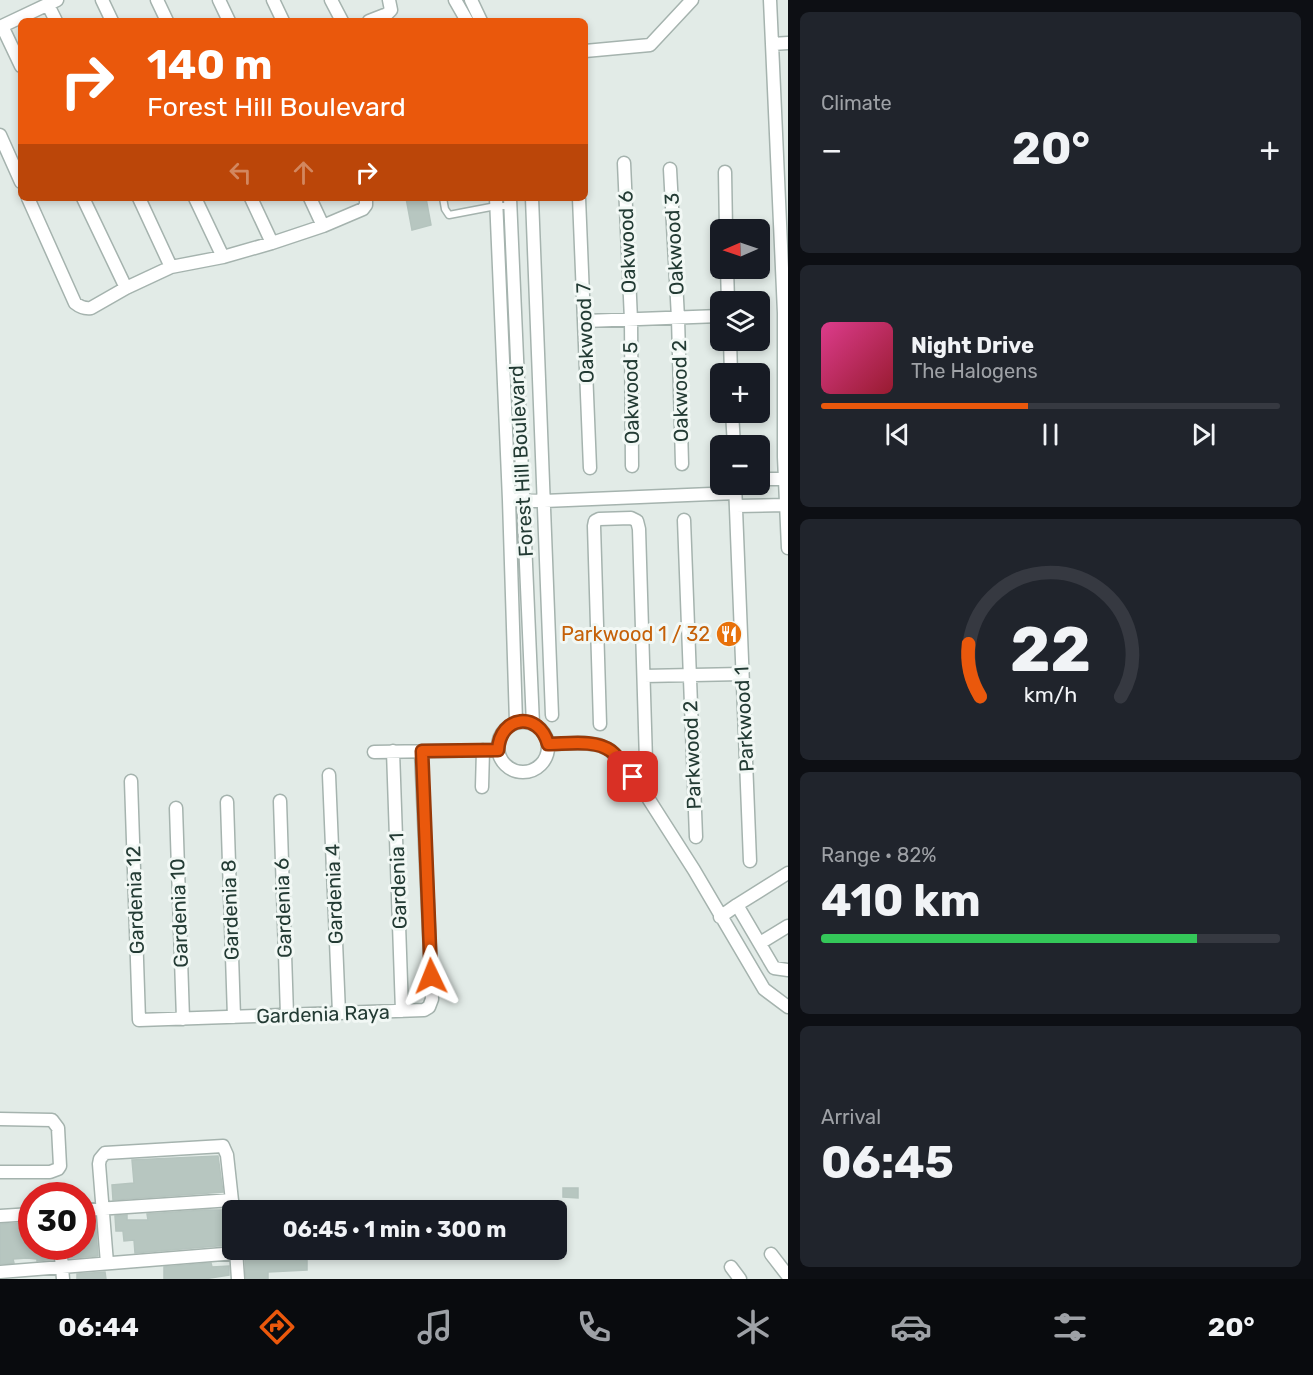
<!DOCTYPE html>
<meta charset="utf-8">
<style>
:root{--surface:#171b24;--page:#20242c;--text:#f1f3f6;--muted:#9ea1a6;--line:#363941;--accent:#ea580c}
body{margin:0;font-family:Rubik,sans-serif;background:var(--page);color:var(--text);height:100vh;display:flex;flex-direction:column;font-size:22px;white-space:nowrap}
*{box-sizing:border-box;margin:0}
p{font-size:20px;color:var(--muted)}
.icon{flex:none;width:33px;height:33px;fill:none;stroke:currentColor;stroke-width:2;stroke-linecap:round;stroke-linejoin:round}
.map{position:relative;flex:1;overflow:hidden}
.details{display:flex;flex-direction:column;gap:12px;padding:12px;background:#0d0f14;width:525px}
.details>*{flex:none}
.top-card{position:absolute;left:18px;top:18px;width:570px;height:183px;border-radius:9px;box-shadow:0 3px 9px #0003;background:#ea580c;color:#fff;overflow:hidden}
.needle{width:39px;rotate:268deg}
.controls{position:absolute;left:710px;top:219px;display:grid;gap:12px}
.controls a{display:grid;place-items:center;width:60px;height:60px;border-radius:9px;background:var(--surface);box-shadow:0 3px 9px #0003;font-size:30px}
.speed{position:absolute;left:18px;top:1182px;display:flex;gap:12px;font-size:30px;font-weight:700;text-align:center}
.speed>*{display:grid;place-content:center;width:78px;height:78px;border-radius:50%;background:var(--surface);box-shadow:0 3px 9px #0003;line-height:1}
.speed .limit{border:9px solid #d22;background:#fff;color:#111}
.pin{position:absolute;display:grid;place-items:center;width:51px;height:51px;color:#fff;margin:-26px;border-radius:12px;box-shadow:0 3px 9px #0006}
.me{position:absolute;width:66px;margin:-33px;rotate:358deg;stroke-linejoin:round;filter:drop-shadow(0 0 4px #0008)}
.turn{display:flex;align-items:center;gap:21px;height:126px;padding:0 30px;font-size:27px}
.turn .icon{width:78px;height:78px;stroke-width:2.5}
.turn b{display:block;font-size:42px;line-height:51px}
.lanes{display:flex;align-items:center;height:57px;padding:0 30px;background:#0003;justify-content:center;gap:30px;direction:ltr}
.lanes .off{opacity:.35}
.big{font-size:45px;font-weight:700;line-height:1.1}
.details .tile{flex:1;display:flex;flex-direction:column;justify-content:center;gap:9px;min-width:0;padding:0 21px;border-radius:9px;background:var(--page)}
.details .dial{align-items:center;gap:0}
.dial svg{height:156px;overflow:visible;fill:none;stroke:var(--line);stroke-width:7;stroke-linecap:round;text-anchor:middle}
.dial text{fill:var(--text);stroke:none}
.song{display:flex;align-items:center;gap:18px}
.cover{width:72px;height:72px;border-radius:9px;background:linear-gradient(135deg,hsl(330 70% 55%),hsl(350 70% 35%))}
.played{height:6px;border-radius:3px;background:linear-gradient(90deg,var(--accent) 45%,var(--line) 45%)}
.keys{display:flex;justify-content:space-around;direction:ltr}
.heat{display:flex;justify-content:space-between;align-items:center;font-size:33px;direction:ltr}
.charge{height:9px;border-radius:4px;background:linear-gradient(90deg,#34c759 82%,var(--line) 0)}
.trip{position:absolute;left:222px;top:1200px;width:345px;height:60px;border-radius:9px;background:var(--surface);box-shadow:0 3px 9px #0003;font-weight:700;line-height:60px;text-align:center}
.tabs{display:flex;height:96px;justify-content:space-around;align-items:center;background:#090b0e;color:var(--muted)}
.tabs .icon{width:42px;height:42px}
.tabs .selected{color:var(--accent)}
.tabs b{font-size:27px;color:var(--text)}
main{display:flex;flex:1;min-height:0}
.map>svg:first-child{display:block}
</style>
<main>
<div class="map">
<svg width="788" height="1279" viewBox="0 0 788 1279">
<rect width="100%" height="100%" fill="#e2ebe7"/>
<path fill="#b7c6c0" stroke="#b5c4be" stroke-width="1.5" d="M 406,198 L 426,198 L 431,225 L 412,230 Z
M 218,1156 L 223,1192 L 113,1200 L 112,1185 L 134,1183 L 132,1160 Z
M 563,1188 L 578,1188 L 578,1198 L 563,1197 Z
M 205,1210 L 225,1210 L 227,1215 L 228,1231 L 232,1231 L 232,1243 L 229,1245 L 135,1253 L 134,1240 L 124,1241 L 123,1231 L 116,1231 L 115,1216 L 127,1215 L 127,1220 L 148,1220 L 147,1214 Z
M 95,1217 L 98,1256 L 69,1258 L 68,1246 L 82,1246 L 82,1218 Z
M 25,1223 L 26,1240 L 32,1241 L 32,1246 L 52,1246 L 53,1259 L 37,1261 L 37,1259 L 27,1258 L 13,1259 L 14,1263 L 0,1264 L 0,1224 Z
M 267,1258 L 307,1260 L 307,1270 L 268,1272 L 268,1279 L 246,1279 L 245,1259 Z
M 211,1263 L 212,1267 L 229,1266 L 229,1275 L 204,1279 L 164,1279 L 164,1267 Z
M 105,1272 L 106,1279 L 77,1279 L 77,1274 Z"/>
<g fill="none" stroke-linecap="round" stroke-linejoin="round">
<g stroke="#a5b3ae" stroke-width="9">
<path id="service" d="M 443,198 L 445,209 L 449,215 L 496,206 L 510,206"/>
</g>
<g stroke="#a5b3ae" stroke-width="15">
<path id="minor" d="M 102,0 L 112,21
M 157,0 L 167,21
M 219,0 L 229,21
M 273,0 L 283,21
M 331,0 L 342,21
M 455,0 L 467,21
M 471,0 L 481,21
M 770,0 L 772,44
M 48,5 L 56,21
M 369,21 L 387,14 L 391,10 L 389,0
M 2,26 L 21,66
M 0,27 L 57,0
M 788,43 L 772,44 L 784,313 L 784,457 L 788,548
M 585,51 L 650,45 L 692,0
M 0,135 L 21,182
M 624,163 L 631,320 L 632,466
M 670,169 L 678,318 L 682,464
M 725,172 L 726,230
M 28,198 L 75,303 C 80,307 84,309 91,308 L 126,288 L 171,267 L 223,257 L 272,243 L 323,226 L 363,209 L 366,205 L 366,198
M 83,198 L 126,288
M 139,198 L 171,267
M 195,198 L 223,257
M 251,198 L 272,243
M 310,198 L 323,226
M 496,198 L 509,500 L 516,722
M 510,198 L 533,724
M 532,198 L 552,715
M 579,198 L 590,468
M 727,268 L 728,302
M 585,321 L 720,316
M 730,340 L 731,374
M 732,412 L 734,446
M 759,479 L 785,479
M 735,484 L 750,861
M 515,500 L 544,501 L 735,493
M 736,506 L 786,505
M 684,520 L 696,837
M 644,676 L 742,674
M498 747a25 25 0 1 1 50 0a25 25 0 1 1-50 0Z
M 600,724 L 594,526 L 595,521 L 599,519 L 631,518 L 637,521 L 639,529 L 646,761
M 548,744 L 584,743 L 599,745 L 610,750 L 641,787 L 694,870 L 764,989 L 788,1007
M 393,751 L 402,1011
M 374,752 L 498,750
M 329,775 L 339,1013
M 131,781 L 139,1020 L 424,1010 L 429,1007 L 432,999 L 421,751
M 482,787 L 483,750
M 280,801 L 287,1015
M 227,802 L 234,1017
M 176,808 L 183,1019
M 737,905 L 774,968 L 788,970
M 720,917 L 737,905 L 788,873
M 760,943 L 788,926
M 0,1119 L 52,1120 L 58,1128 L 60,1166 L 58,1169 L 50,1172 L 0,1172
M 82,1210 L 232,1200
M 0,1216 L 32,1214
M 60,1246 L 63,1279
M 236,1250 L 238,1279
M 771,1254 L 788,1276
M 107,1263 L 99,1164 L 100,1159 L 105,1153 L 223,1146 L 227,1155 L 233,1210
M 731,1267 L 740,1279
M 0,1272 L 236,1253"/>
</g>
<use href="#service" stroke="#fff" stroke-width="6"/>
<use href="#minor" stroke="#fff" stroke-width="12"/>
</g>
<g fill="none" stroke-linecap="round" stroke-linejoin="round">
<g stroke="#983908" stroke-width="15">
<path id="route" d="M 431,976 L 422,751 L 498,750 C 500,715 539,711 548,744 C 567,744 595,739 611,751 C 619,757 626,768 633,777"/>
</g>
<use href="#route" stroke="#ea580c" stroke-width="10"/>
</g>
<defs>
<g id="restaurant-disc" transform="scale(1.35)"><circle r="9.5" fill="#e8710a" stroke="#f2f8f5"/><path d="M-5-6h1v4h1v-4h1v4h1v-4h1v5L-1.5 .5V6h-2V.5L-5-1ZM5-6V6H3V1.5H1.5Q1.5-4 5-6Z" fill="#fff"/></g>
</defs>
<g fill-rule="evenodd">
<use href="#restaurant-disc" x="729" y="634"/>
</g>
<g text-anchor="middle" stroke-width="6" stroke-linejoin="round" paint-order="stroke">
<g font-size="20" fill="#233b34" stroke="#f2f8f5">
<text transform="translate(627 242) rotate(-92)" y="7">Oakwood 6</text>
<text transform="translate(674 244) rotate(-93)" y="7">Oakwood 3</text>
<text transform="translate(585 333) rotate(-92)" y="7">Oakwood 7</text>
<text transform="translate(680 391) rotate(-91)" y="7">Oakwood 2</text>
<text transform="translate(631 393) rotate(-91)" y="7">Oakwood 5</text>
<text transform="translate(521 461) rotate(-93)" y="7">Forest Hill Boulevard</text>
<text transform="translate(744 719) rotate(-93)" y="7">Parkwood 1</text>
<text transform="translate(692 755) rotate(-92)" y="7">Parkwood 2</text>
<text transform="translate(398 881) rotate(-92)" y="7">Gardenia 1</text>
<text transform="translate(334 894) rotate(-92)" y="7">Gardenia 4</text>
<text transform="translate(135 900) rotate(-92)" y="7">Gardenia 12</text>
<text transform="translate(283 908) rotate(-92)" y="7">Gardenia 6</text>
<text transform="translate(230 910) rotate(-92)" y="7">Gardenia 8</text>
<text transform="translate(179 913) rotate(-92)" y="7">Gardenia 10</text>
<text transform="translate(323 1014) rotate(-2)" y="7">Gardenia Raya</text>
</g>
<g font-size="20" fill="#c56008" stroke="#f2f8f5" text-anchor="end">
<text x="710" y="641">Parkwood 1 / 32</text>
</g>
</g>
</svg>
<div class="controls">
<a><svg class="needle" viewBox="-14 -14 28 28"><path d="M0-13l5 13h-10z" fill="#e53935"/><path d="M0 13l5-13h-10z" fill="#9ea1a6"/></svg></a>
<a><svg class="icon" aria-label="layers" viewBox="0 0 24 24"><path d="M12 4l9 5-9 5-9-5zM3 14l9 5 9-5"/></svg></a>
<a>+</a>
<a>−</a>
</div>
<div class="speed"><div class="limit">30</div></div>
<div class="pin" style="left:633px;top:777px;background:#d93025"><svg class="icon" aria-label="arrive" viewBox="0 0 24 24"><path d="M6 21V4h12l-3 4 3 4H6"/></svg></div>
<svg class="me" style="left:431px;top:976px" viewBox="-20 -20 40 40"><path d="M0-17L14 15 0 8-14 15z" fill="#ea580c" stroke="#fff" stroke-width="4"/></svg>
<div class="trip">06:45 · 1 min · 300 m</div>
<div class="top-card">
<div class="turn"><svg class="icon" aria-label="right" viewBox="0 0 24 24"><path d="M7 20v-9h11M14 6l5 5-5 5"/></svg><div><b>140 m</b>Forest Hill Boulevard</div></div>
<div class="lanes"><svg class="icon off" aria-label="left" viewBox="0 0 24 24"><path d="M17 20v-9H6M10 6l-5 5 5 5"/></svg><svg class="icon off" aria-label="ahead" viewBox="0 0 24 24"><path d="M12 20V5M6 11l6-6 6 6"/></svg><svg class="icon" aria-label="right" viewBox="0 0 24 24"><path d="M7 20v-9h11M14 6l5 5-5 5"/></svg></div>
</div>
</div>
<section class="details">
<div class="tile"><p>Climate</p>
<div class="heat"><a>−</a><b class="big">20°</b><a>+</a></div>
</div>
<div class="tile">
<div class="song"><i class="cover"></i><div><b>Night Drive</b><p>The Halogens</p></div></div>
<div class="played"></div>
<div class="keys"><svg class="icon" aria-label="previous" viewBox="0 0 24 24"><path d="M18 5L8 12l10 7zM5 5v14"/></svg><svg class="icon" aria-label="pause" viewBox="0 0 24 24"><path d="M8 5v14M16 5v14"/></svg><svg class="icon" aria-label="next" viewBox="0 0 24 24"><path d="M6 5l10 7-10 7zM19 5v14"/></svg></div>
</div>
<div class="tile dial"><svg viewBox="0 0 100 80">
<path d="M14 69A42 42 0 1 1 86 69"/>
<path d="M14 69A42 42 0 0 1 8 42" stroke="#ea580c"/>
<text x="50" y="56" font-size="32" font-weight="700">22</text>
<text x="50" y="72" font-size="11">km/h</text>
</svg></div>
<div class="tile"><p>Range · 82%</p><b class="big">410 km</b><div class="charge"></div></div>
<div class="tile"><p>Arrival</p><b class="big">06:45</b></div>
</section>
</main>
<nav class="tabs">
<b>06:44</b>
<svg class="icon selected" aria-label="directions" viewBox="0 0 24 24"><path d="M12 3l9 9-9 9-9-9zM9 14v-3h6M13 9l2 2-2 2"/></svg>
<svg class="icon" aria-label="music" viewBox="0 0 24 24"><path d="M9 18V5l10-2v13"/><circle cx="6" cy="18" r="3"/><circle cx="16" cy="16" r="3"/></svg>
<svg class="icon" aria-label="phone" viewBox="0 0 24 24"><path d="M5 4h4l2 5-3 2q2 4 5 5l2-3 5 2v4C11 20 4 13 5 4z"/></svg>
<svg class="icon" aria-label="climate" viewBox="0 0 24 24"><path d="M12 3v18M4 7l16 10M4 17L20 7"/></svg>
<svg class="icon" aria-label="car" viewBox="0 0 24 24"><path d="M5 17H2v-5l4-1 3-4h7l3 4 3 1v5h-3M9 17h6M6 11h13"/><circle cx="7" cy="17" r="2"/><circle cx="17" cy="17" r="2"/></svg>
<svg class="icon" aria-label="filters" viewBox="0 0 24 24"><path d="M4 7h16M4 17h16"/><circle cx="9" cy="7" r="2"/><circle cx="15" cy="17" r="2"/></svg>
<b>20°</b>
</nav>
